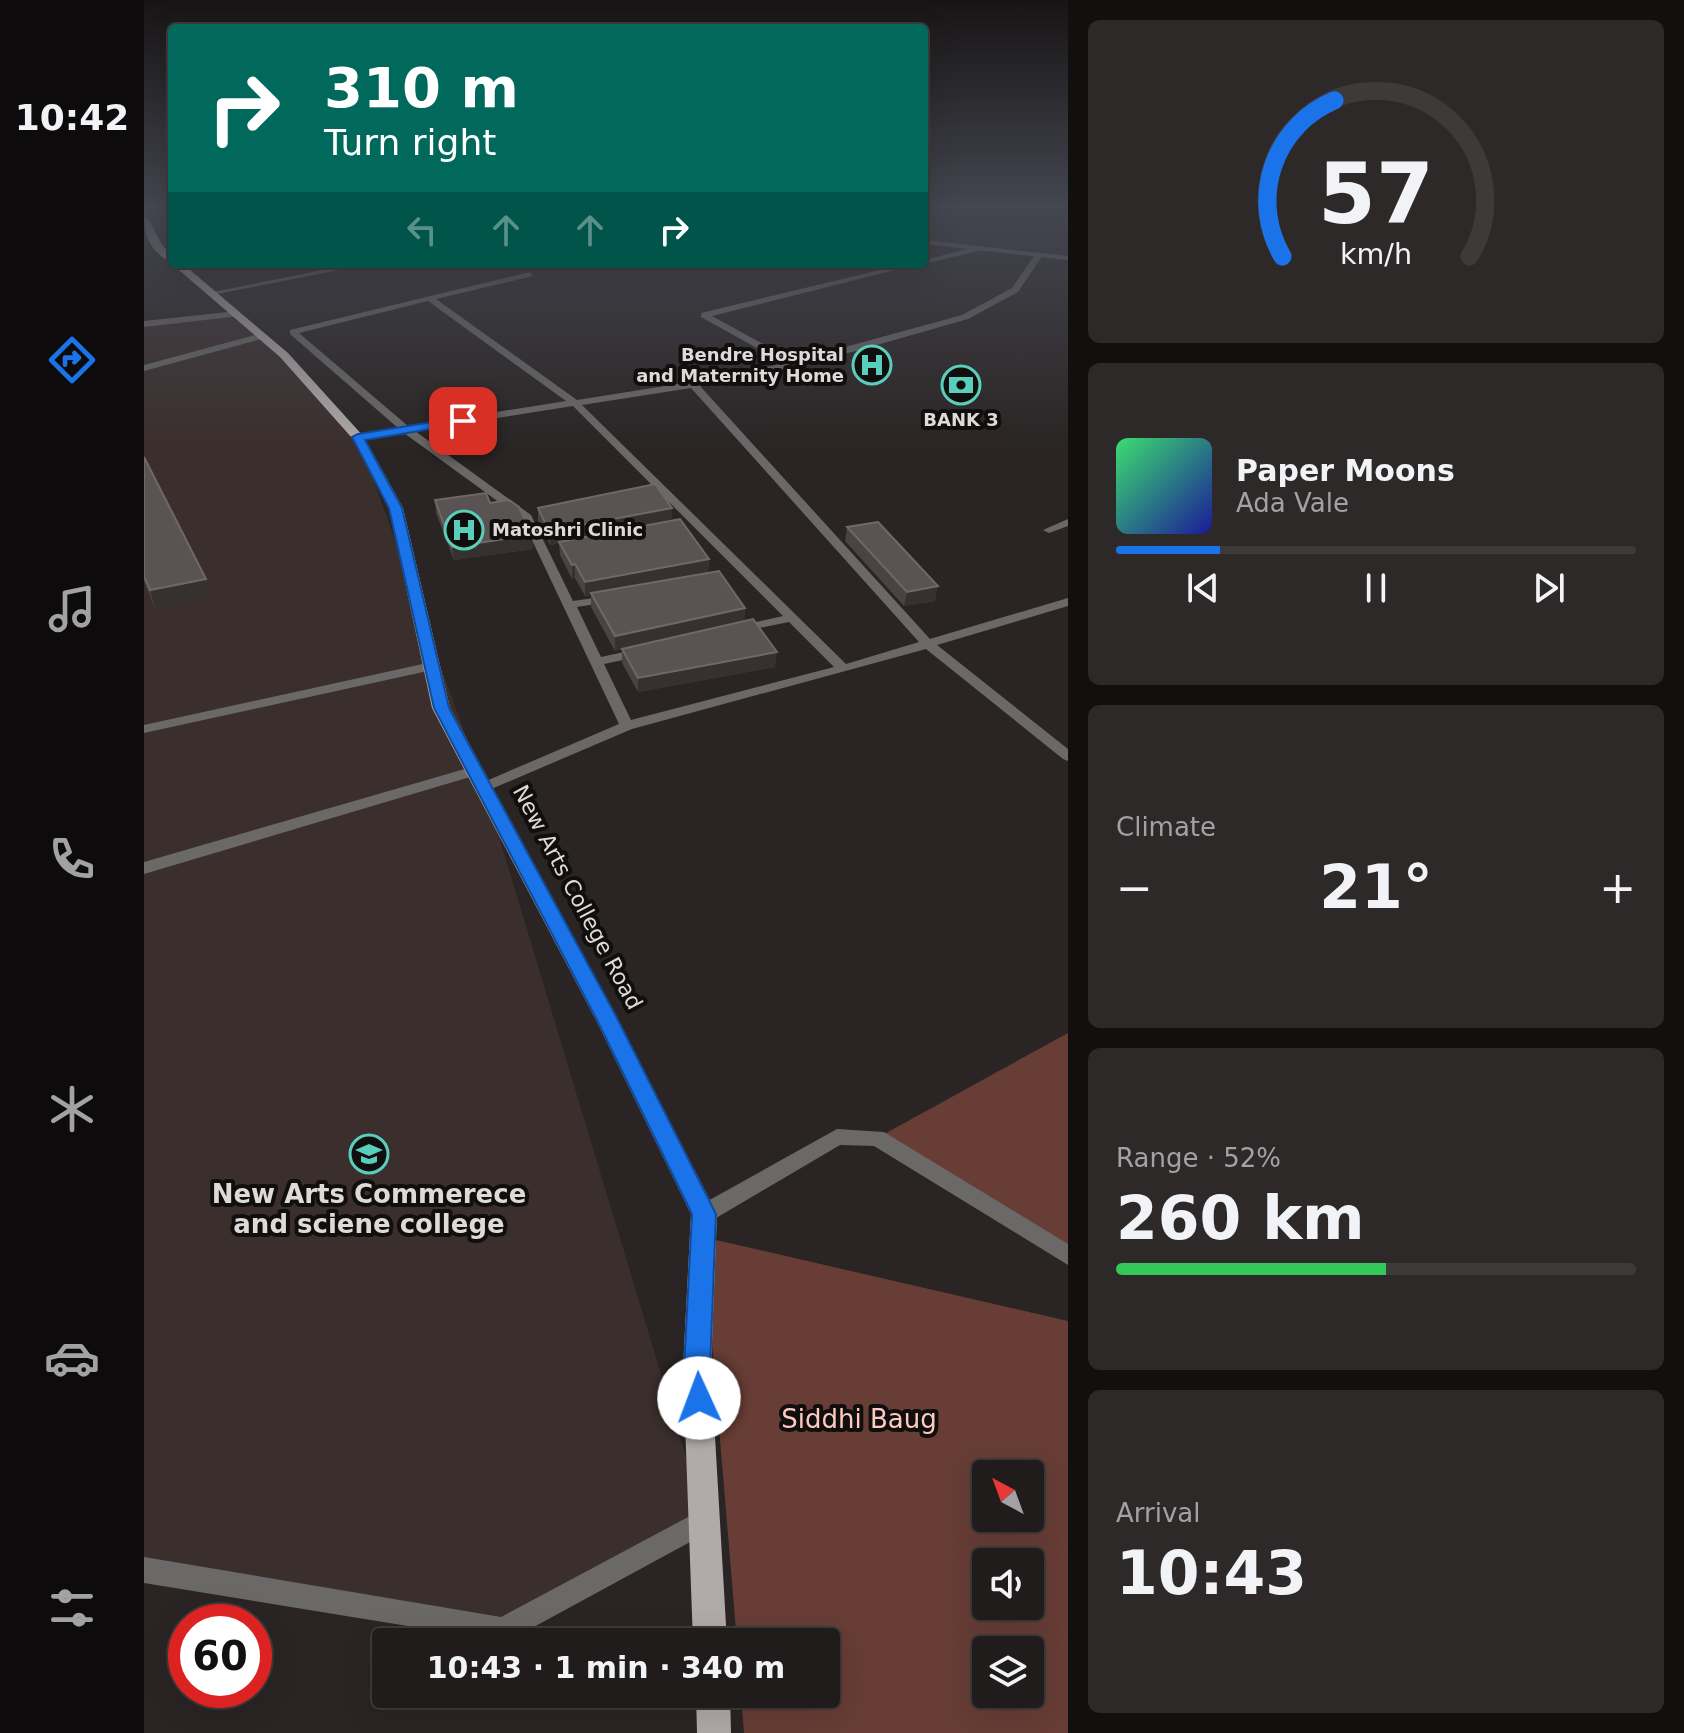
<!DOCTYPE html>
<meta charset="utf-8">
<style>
:root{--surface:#201c1b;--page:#2d2928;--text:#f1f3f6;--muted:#a2a1a3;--line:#3d3a3a;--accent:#1a73e8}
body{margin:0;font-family:"DejaVu Sans",sans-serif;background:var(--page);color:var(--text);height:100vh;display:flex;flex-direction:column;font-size:30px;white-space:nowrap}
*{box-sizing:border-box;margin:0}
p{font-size:26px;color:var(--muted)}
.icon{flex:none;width:44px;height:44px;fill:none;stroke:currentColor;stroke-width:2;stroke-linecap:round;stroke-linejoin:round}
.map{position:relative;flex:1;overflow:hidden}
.panel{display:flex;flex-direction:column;gap:20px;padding:20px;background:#120f0f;width:616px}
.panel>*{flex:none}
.hud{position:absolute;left:24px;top:24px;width:760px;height:244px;border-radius:8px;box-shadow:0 8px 32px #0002,0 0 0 2px var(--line);background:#00695c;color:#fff;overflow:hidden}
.needle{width:52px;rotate:319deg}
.buttons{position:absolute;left:828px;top:1460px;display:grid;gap:16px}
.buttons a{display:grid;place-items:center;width:72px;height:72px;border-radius:8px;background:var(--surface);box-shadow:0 8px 32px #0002,0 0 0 2px var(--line);font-size:40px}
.speed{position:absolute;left:24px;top:1604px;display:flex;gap:16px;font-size:40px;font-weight:700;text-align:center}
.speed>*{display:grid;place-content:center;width:104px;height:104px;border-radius:50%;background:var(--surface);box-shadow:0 8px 32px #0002,0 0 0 2px var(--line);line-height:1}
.speed .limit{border:12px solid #d22;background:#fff;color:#111}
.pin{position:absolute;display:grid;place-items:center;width:68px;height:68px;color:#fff;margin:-34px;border-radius:16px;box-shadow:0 4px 12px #0006}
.me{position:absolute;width:88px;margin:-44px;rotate:358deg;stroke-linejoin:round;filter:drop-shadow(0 0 6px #0008)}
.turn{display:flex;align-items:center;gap:28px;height:168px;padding:0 24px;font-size:36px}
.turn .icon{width:104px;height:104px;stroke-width:2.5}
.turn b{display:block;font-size:56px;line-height:68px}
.lanes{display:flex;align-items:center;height:76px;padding:0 24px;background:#0003;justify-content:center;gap:40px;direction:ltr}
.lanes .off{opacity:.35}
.big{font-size:60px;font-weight:800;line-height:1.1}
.panel .tile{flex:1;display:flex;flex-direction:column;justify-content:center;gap:12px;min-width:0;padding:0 28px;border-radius:12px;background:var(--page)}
.panel .dial{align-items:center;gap:0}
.dial svg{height:208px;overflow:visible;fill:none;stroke:var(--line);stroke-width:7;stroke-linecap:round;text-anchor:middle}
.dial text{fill:var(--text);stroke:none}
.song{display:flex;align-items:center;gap:24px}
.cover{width:96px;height:96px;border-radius:12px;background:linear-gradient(135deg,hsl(140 70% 55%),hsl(240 70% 35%))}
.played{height:8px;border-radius:4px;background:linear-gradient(90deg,var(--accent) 20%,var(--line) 20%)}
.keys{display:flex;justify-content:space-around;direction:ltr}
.heat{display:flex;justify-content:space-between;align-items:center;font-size:44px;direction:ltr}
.charge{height:12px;border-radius:6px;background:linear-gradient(90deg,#34c759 52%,var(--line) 0)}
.trip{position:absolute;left:228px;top:1628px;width:468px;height:80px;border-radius:8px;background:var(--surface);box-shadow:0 8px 32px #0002,0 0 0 2px var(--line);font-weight:800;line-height:80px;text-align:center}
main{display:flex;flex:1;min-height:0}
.dock{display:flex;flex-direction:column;width:144px;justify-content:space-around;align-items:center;background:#0d0b0b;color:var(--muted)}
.dock .icon{width:56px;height:56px}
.dock .active{color:var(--accent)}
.dock b{font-size:36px;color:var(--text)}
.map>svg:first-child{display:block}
</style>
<main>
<nav class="dock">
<b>10:42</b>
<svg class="icon active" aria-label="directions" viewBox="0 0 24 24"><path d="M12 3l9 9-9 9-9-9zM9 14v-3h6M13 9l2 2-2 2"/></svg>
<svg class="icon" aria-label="music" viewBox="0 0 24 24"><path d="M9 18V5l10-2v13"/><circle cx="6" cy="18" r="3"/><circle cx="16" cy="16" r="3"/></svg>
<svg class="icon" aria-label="phone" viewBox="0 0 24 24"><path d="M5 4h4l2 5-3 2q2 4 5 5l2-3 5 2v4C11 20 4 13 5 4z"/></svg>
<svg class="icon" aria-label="climate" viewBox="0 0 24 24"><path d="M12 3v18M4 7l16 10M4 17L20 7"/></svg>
<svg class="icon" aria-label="car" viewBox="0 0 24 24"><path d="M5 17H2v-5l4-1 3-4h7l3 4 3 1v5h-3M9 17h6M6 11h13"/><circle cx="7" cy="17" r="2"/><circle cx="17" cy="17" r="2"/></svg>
<svg class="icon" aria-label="filters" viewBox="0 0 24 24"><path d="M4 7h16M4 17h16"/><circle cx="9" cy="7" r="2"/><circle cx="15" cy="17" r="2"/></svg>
</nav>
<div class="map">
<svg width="924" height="1733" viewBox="0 0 924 1733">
<rect width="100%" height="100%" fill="#2a2524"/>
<path fill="#3b2f2d" d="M 93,314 L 214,437 L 340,787 L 561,1520 L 359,1630 L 0,1570 L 0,324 Z"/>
<path fill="#673d35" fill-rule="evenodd" d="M 924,1033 L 924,1248 L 733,1138 Z
M 559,1237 L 924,1321 L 924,1733 L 600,1733 L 597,1694 L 682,1694 L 682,1642 L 593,1642 ZM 842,1474 L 886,1474 L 886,1518 L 842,1518 ZM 842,1562 L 886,1562 L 886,1606 L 842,1606 ZM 842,1650 L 886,1650 L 886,1694 L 842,1694 Z"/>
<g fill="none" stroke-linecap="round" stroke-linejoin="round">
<path fill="#6b6868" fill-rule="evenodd" d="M 288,662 L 293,663 L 293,669 L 0,733 L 0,725 Z
M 331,766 L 336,768 L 338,771 L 336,774 L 0,874 L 0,862 Z"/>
<path fill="#6b6868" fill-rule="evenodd" d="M 835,246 L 838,250 L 780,264 L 779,264 L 780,260 Z
M 892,253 L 899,255 L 874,292 L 824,319 L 712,351 L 590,381 L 556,386 L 786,639 L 924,598 L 924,606 L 793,645 L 924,749 L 924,761 L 919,759 L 782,649 L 488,729 L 345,790 L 335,790 L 333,787 L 335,784 L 475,724 L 378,519 L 260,433 L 210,439 L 210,435 L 254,428 L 146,334 L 146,330 L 386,272 L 389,276 L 292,299 L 433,400 L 590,375 L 640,363 L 557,317 L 557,313 L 761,264 L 775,264 L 568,316 L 650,361 L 818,315 L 868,288 ZM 284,301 L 422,401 L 264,426 L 155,333 ZM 547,388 L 775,642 L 702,664 L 438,405 ZM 429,406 L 639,616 L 590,627 L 590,633 L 645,622 L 690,667 L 487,720 L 460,664 L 503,655 L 505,652 L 498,648 L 457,657 L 433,607 L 471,601 L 471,595 L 429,601 L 387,515 L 271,431 Z
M 209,264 L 225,264 L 68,295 L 64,293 Z
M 93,311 L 96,312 L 96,316 L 0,327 L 0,321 Z
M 118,333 L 121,334 L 121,338 L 0,371 L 0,365 Z
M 924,519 L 924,526 L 905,533 L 899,530 Z
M 693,1129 L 740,1132 L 924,1244 L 924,1265 L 730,1146 L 696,1145 L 567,1221 L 560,1223 L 553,1221 L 550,1214 L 553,1207 Z
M 561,1508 L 570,1511 L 573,1520 L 570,1529 L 362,1642 L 0,1583 L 0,1557 L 357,1617 Z"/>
<path fill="#6b6868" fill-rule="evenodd" d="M 780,240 L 924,256 L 924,260 L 780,244 Z"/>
<path fill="#b0aaa9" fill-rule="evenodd" d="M 0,214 C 12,225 11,241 28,255 L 28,263 C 7,252 0,237 0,214 Z
M 28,264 L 39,264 L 144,353 L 220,437 L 259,508 L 306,708 L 472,1016 L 573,1214 L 567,1368 L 583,1642 L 549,1642 L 539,1368 L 547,1214 L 453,1022 L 288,708 L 245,508 L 208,438 L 136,357 Z
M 552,1694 L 586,1694 L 587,1733 L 553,1733 Z"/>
</g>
<path fill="#494442" d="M 0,457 L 62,579 L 67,598 L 11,609 L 0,581 Z
M 291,500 L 346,503 L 388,535 L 389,549 L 310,560 L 292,513 Z
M 394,508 L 528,508 L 527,521 L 565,559 L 564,573 L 601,608 L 600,621 L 631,667 L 494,692 L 478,663 L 478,649 L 471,651 L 447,607 L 447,595 L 441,596 L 431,578 L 428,579 L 416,555 L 415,543 L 406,545 L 394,521 Z
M 703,527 L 791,601 L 760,606 L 701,541 Z"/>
<path fill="#36312f" d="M 528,508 L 527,521 L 406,545 L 405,531 Z
M 388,535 L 389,549 L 310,560 L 308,547 Z
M 565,559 L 564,573 L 441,596 L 441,582 Z
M 431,564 L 431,578 L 428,579 L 428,565 Z
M 62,579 L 67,598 L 11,609 L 6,590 Z
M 794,586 L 791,601 L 760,606 L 763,592 Z
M 601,608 L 600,622 L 471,651 L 471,636 Z
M 633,652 L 631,667 L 494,692 L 494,678 Z"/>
<path fill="#595453" stroke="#6e6968" stroke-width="2" d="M 0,457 L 62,579 L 6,590 L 0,576 Z
M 511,484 L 528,508 L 405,531 L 394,508 Z
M 342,493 L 346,503 L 365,500 L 375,507 L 388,535 L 308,547 L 291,500 Z
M 536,519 L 565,559 L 441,582 L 431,564 L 428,565 L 415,542 Z
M 734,522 L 794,586 L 763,592 L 703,527 Z
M 575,571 L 601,608 L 471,636 L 447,593 Z
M 609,619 L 633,652 L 494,678 L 478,649 Z"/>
<linearGradient id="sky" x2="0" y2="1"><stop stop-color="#171414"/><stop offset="0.46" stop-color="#444650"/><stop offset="1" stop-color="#444650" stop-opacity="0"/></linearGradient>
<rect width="924" height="449" fill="url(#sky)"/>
<path fill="#1a73e8" stroke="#114b97" stroke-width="2" d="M 319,417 L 324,421 L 323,423 L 221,440 L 258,508 L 305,708 L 472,1016 L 572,1214 L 566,1368 L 568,1398 L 564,1407 L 555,1411 L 546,1407 L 542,1398 L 540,1368 L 548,1214 L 454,1022 L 290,708 L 245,508 L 208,437 L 214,434 Z"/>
<defs>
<g id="hospital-ring" transform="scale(2)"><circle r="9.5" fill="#110f0e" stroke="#5acebd" stroke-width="1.5"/><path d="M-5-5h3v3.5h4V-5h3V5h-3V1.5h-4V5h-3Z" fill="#5acebd"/></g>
<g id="bank-ring" transform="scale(2)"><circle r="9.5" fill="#110f0e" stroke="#5acebd" stroke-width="1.5"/><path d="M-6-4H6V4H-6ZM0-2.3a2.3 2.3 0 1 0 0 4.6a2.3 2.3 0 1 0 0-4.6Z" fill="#5acebd"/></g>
<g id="university-ring" transform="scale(2)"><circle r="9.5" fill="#110f0e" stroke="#5acebd" stroke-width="1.5"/><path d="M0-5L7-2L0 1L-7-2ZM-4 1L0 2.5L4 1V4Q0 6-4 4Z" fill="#5acebd"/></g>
</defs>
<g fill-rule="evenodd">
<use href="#hospital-ring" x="728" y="365"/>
<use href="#bank-ring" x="817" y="385"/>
<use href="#hospital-ring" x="320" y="530"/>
<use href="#university-ring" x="225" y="1154"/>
</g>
<g text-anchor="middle" stroke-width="8" stroke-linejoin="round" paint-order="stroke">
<g font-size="18" font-weight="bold" fill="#dddad9" stroke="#110f0e" text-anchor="end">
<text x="700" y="361">Bendre Hospital<tspan x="700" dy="21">and Maternity Home</tspan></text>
<text x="817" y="426" text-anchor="middle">BANK 3</text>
<text x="348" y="536" text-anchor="start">Matoshri Clinic</text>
</g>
<g font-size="22" fill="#dddad9" stroke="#110f0e">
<text transform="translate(434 897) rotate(62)" y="8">New Arts College Road</text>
</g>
<g font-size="26" font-weight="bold" fill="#dddad9" stroke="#110f0e">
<text x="225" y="1203">New Arts Commerece<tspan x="225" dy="30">and sciene college</tspan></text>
</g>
<g font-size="26" fill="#fecabf" stroke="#110f0e">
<text x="715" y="1428">Siddhi Baug</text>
</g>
</g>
</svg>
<div class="buttons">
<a><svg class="needle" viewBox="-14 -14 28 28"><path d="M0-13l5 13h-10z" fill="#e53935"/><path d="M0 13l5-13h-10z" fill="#a2a1a3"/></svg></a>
<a><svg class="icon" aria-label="sound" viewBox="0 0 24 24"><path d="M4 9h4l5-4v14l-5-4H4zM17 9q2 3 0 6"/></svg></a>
<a><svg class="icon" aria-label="layers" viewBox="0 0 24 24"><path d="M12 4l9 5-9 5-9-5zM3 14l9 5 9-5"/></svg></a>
</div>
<div class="speed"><div class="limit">60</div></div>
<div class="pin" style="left:319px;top:421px;background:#d93025"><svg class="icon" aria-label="arrive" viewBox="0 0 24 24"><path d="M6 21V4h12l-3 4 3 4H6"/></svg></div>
<svg class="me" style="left:555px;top:1398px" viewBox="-20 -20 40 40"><circle r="19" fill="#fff"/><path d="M0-13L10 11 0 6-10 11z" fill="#1a73e8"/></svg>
<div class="trip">10:43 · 1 min · 340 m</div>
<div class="hud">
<div class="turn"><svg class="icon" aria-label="right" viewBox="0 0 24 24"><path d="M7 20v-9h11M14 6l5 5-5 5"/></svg><div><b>310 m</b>Turn right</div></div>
<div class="lanes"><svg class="icon off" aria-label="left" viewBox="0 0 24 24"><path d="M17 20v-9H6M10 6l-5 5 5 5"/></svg><svg class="icon off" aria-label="ahead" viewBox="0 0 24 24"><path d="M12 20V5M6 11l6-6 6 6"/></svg><svg class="icon off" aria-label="ahead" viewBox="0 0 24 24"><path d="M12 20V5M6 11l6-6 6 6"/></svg><svg class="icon" aria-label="right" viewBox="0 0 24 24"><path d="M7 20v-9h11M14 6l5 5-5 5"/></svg></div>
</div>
</div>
<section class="panel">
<div class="tile dial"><svg viewBox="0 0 100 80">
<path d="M14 69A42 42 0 1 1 86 69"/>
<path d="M14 69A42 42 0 0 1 34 9" stroke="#1a73e8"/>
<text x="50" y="56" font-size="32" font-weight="700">57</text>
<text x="50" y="72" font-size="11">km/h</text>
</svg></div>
<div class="tile">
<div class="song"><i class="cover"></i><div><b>Paper Moons</b><p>Ada Vale</p></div></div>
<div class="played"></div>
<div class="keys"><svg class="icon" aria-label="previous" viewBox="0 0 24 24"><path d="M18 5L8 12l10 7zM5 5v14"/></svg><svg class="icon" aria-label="pause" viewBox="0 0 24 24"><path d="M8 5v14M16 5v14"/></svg><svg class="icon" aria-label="next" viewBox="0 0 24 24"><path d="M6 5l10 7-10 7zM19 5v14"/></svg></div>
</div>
<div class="tile"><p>Climate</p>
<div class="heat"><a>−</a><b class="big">21°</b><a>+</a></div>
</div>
<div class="tile"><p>Range · 52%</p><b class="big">260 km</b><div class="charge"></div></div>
<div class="tile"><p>Arrival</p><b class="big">10:43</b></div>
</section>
</main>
